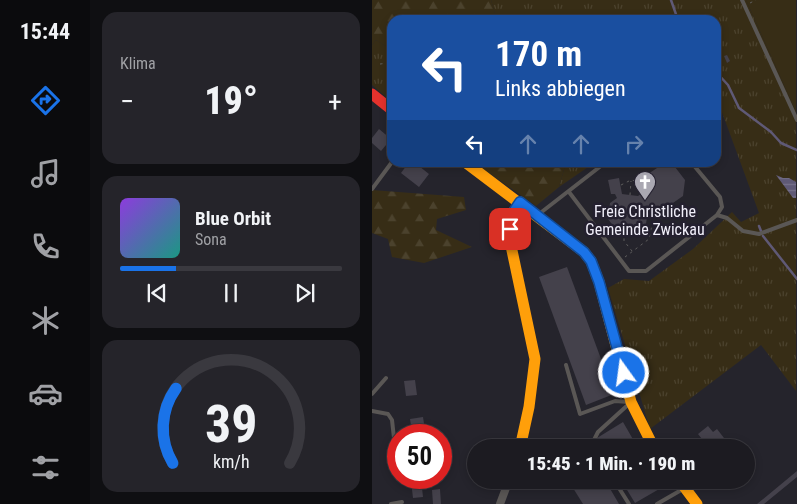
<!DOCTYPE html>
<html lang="de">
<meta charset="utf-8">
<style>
:root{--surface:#1c1b21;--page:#25242a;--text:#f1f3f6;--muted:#a0a1a5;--line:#3a393f;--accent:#1a73e8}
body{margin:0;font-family:"Roboto Condensed",sans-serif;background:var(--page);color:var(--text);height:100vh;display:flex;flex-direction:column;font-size:19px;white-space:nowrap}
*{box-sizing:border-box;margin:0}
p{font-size:16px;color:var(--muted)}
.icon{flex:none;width:28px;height:28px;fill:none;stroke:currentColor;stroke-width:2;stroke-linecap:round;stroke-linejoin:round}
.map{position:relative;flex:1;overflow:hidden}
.sheet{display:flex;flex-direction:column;gap:12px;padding:12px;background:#0f0f12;width:282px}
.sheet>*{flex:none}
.top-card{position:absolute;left:15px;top:15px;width:334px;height:152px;border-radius:15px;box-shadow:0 2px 8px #0003,0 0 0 1px var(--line);background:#1a4fa0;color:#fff;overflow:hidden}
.speed{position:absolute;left:15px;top:424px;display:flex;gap:10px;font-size:25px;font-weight:700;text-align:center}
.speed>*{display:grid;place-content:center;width:65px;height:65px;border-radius:50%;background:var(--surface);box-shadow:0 2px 8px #0003,0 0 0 1px var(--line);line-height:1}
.speed .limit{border:8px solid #d22;background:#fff;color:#111}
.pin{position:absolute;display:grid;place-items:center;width:42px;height:42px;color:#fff;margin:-21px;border-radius:10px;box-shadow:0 2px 8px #0006}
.me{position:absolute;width:55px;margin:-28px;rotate:346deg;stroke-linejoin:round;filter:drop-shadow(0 0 4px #0008)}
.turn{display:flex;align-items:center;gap:18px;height:105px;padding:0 25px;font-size:22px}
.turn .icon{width:65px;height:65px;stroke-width:2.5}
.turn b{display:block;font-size:35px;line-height:42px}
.lanes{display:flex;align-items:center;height:48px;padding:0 25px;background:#0003;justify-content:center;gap:25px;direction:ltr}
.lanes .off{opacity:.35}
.big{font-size:38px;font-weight:800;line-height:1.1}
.sheet .widget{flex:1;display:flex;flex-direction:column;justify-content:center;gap:8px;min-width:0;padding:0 18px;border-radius:15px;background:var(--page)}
.sheet .dial{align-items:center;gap:0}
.dial svg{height:130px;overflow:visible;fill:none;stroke:var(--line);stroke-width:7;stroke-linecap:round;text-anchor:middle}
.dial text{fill:var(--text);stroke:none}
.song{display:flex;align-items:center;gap:15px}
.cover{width:60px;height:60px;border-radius:8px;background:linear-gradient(135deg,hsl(270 70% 55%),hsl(170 70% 35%))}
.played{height:5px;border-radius:2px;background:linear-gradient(90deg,var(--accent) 25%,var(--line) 25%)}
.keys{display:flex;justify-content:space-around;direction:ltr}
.heat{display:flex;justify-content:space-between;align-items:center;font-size:28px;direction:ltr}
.trip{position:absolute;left:95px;top:439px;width:288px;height:50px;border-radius:25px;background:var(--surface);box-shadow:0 2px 8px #0003,0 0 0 1px var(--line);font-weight:800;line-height:50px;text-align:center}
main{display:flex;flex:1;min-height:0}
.tab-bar{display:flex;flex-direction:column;width:90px;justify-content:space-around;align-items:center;background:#0b0b0d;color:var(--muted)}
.tab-bar .icon{width:35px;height:35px}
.tab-bar .on{color:var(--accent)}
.tab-bar b{font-size:22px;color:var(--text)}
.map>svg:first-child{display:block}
</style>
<main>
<nav class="tab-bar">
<b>15:44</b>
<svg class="icon on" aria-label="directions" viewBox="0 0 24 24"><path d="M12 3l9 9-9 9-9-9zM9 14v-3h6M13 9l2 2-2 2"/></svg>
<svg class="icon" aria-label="music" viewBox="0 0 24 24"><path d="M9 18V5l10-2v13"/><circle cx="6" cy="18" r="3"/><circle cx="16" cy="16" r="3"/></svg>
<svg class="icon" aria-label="phone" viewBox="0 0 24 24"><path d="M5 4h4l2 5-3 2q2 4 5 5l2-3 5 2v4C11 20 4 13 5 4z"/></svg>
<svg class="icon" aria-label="climate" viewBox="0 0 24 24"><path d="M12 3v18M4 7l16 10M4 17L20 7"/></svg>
<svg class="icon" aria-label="car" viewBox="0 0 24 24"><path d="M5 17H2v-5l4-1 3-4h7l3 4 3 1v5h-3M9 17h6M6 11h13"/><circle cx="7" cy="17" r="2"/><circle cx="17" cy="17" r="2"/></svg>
<svg class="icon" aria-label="filters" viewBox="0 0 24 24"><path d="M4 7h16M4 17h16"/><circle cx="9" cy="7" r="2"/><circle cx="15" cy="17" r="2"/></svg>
</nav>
<section class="sheet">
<div class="widget"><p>Klima</p>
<div class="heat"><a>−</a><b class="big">19°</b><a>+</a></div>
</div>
<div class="widget">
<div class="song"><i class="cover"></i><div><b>Blue Orbit</b><p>Sona</p></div></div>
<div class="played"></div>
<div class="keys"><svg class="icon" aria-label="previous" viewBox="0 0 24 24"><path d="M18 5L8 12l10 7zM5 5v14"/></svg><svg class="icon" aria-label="pause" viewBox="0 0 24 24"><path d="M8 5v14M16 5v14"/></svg><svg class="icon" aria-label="next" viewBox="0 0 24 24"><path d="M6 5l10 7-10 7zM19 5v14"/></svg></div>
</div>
<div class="widget dial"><svg viewBox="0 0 100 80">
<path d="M14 69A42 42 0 1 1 86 69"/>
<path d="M14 69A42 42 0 0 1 16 23" stroke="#1a73e8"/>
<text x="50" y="56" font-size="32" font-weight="700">39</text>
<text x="50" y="72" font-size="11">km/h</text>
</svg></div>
</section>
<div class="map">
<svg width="425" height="504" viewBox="0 0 425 504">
<defs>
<pattern id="grass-tufts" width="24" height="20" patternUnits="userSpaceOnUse" patternTransform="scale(1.25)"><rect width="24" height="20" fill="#372d16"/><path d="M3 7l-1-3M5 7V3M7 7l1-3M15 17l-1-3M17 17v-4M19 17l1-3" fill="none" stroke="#4b422d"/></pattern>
<pattern id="forest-firs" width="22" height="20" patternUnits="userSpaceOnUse" patternTransform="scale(1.25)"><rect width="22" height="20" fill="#372d16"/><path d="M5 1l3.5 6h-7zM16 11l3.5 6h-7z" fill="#4b422d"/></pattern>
<pattern id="water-rules" width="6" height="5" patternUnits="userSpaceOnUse" patternTransform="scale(1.25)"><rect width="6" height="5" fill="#5f5976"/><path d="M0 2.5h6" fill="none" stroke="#76718a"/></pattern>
</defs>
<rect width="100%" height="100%" fill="#25242c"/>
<path fill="url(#grass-tufts)" d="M 119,0 L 374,0 L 424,112 L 424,391 L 389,345 L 278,429 L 236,288 L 252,279 L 277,281 L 321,249 L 360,212 L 369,222 L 387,213 L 344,96 L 344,20 L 125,20 Z
M 4,40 L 20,50 L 20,102 L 0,85 L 0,45 Z
M 190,163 L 222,163 L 187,187 L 193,166 Z"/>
<path fill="url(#forest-firs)" d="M 0,0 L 119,0 L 125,20 L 20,20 L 20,50 L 4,40 L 0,45 Z
M 190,162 L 193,166 L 187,187 L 164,206 L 103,163 Z
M 0,190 L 92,197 L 94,210 L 65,219 L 64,230 L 100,247 L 52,263 L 20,257 L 16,239 L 0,233 Z"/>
<path fill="#372d16" d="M 374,0 L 424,0 L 424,112 Z"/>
<path fill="url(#water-rules)" d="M 404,175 L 411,178 L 417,178 L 424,182 L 424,198 L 421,198 Z"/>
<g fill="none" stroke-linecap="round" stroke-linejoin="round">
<path stroke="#5f5976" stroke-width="2.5" d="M 299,0 L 306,20
M 344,72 L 356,85 L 367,108 L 399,132 L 409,143 L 425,150
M 387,226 L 389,231
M 391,236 L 425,279"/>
</g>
<path fill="#44414b" d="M 355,55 L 358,61 L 355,63 L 352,56 Z
M 344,103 L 348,115 L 344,117 Z
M 344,127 L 350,144 L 344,146 Z
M 7,129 L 19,139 L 9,151 L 0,143 L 0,138 Z
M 37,162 L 42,162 L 57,174 L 47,187 L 29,173 Z
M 288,166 L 303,167 L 313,180 L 311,196 L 298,205 L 292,204 L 291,209 L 292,209 L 289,219 L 275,217 L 274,224 L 261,233 L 245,231 L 236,219 L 238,203 L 245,198 L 243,194 L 239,194 L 236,180 L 247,178 L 250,194 L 266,196 L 274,190 L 276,174 Z
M 195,267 L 242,394 L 214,405 L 167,277 Z
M 43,380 L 45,395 L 34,396 L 32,381 Z
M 51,417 L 53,430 L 48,430 L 49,435 L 36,435 L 36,432 L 40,432 L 38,419 Z
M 251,422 L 266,448 L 230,448 L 225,438 Z
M 336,426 L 341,432 L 345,429 L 352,438 L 341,448 L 337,448 L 326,434 Z
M 425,471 L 425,477 L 392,504 L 385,504 Z
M 59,479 L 60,488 L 50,488 L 51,497 L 41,498 L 39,481 Z
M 196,480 L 233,480 L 247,504 L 211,504 Z
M 249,480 L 285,480 L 289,488 L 263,503 Z
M 68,489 L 69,504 L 61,504 L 60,490 Z"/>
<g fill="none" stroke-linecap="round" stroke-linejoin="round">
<path stroke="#5e5d5d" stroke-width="1" stroke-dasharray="2.5 4" stroke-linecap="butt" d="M 378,3 L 384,0
M 8,64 L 17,63 L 20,66
M 249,185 L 259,180 L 275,183
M 258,195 L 259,181
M 252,232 L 252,241 L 260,251
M 253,257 L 277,239 L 280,224"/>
<path stroke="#5a5755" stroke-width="4" d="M 370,0 L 425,120
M 0,189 L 20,162
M 197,192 L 257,271 L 274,271 L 345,215 L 350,207 L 348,197 L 319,162
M 167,214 L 234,162
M 345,215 L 355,218 L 371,231 L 387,234 L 425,220
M 194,365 L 208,414 L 243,401 L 257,402
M 0,394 L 14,378
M 0,411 L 16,414 L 20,420 L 23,447
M 222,448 L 220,444 L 226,432 L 258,403
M 242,480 L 257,504
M 19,504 L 30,502
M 285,504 L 311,489"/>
<path stroke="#5a5755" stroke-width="8" d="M 128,504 L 137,480"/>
<path stroke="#ff9f0a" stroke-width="11" d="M 93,162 L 212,252 L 219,261 L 227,282 L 259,402 L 282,448
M 148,202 L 138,217 L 138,241 L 163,359 L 157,407 L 148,448
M 307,480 L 325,504"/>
<path stroke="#e5322d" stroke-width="11" d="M 0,94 L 20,110"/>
</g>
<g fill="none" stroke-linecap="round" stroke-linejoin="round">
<g stroke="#114b97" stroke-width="12">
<path id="route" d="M 138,229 L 138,217 L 148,202 L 212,252 L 219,261 L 227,282 L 252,373"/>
</g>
<use href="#route" stroke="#1a73e8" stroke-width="9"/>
</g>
<defs>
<g id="church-pin" transform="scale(1.125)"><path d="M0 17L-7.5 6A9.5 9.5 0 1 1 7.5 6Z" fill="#aaa8b2" stroke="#24202f"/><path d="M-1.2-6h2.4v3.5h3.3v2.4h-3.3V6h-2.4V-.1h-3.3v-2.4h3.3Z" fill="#fff"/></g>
</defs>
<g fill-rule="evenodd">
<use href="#church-pin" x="273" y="182"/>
</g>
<g text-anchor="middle" stroke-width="5" stroke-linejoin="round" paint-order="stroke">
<g font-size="16" fill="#f1effa" stroke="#24202f">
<text x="273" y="217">Freie Christliche<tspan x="273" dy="18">Gemeinde Zwickau</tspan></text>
</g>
</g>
</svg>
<div class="speed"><div class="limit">50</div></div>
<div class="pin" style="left:138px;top:229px;background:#d93025"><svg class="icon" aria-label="arrive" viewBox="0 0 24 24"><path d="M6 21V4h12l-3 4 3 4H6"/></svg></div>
<svg class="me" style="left:252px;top:373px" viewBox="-20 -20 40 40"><circle r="17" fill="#1a73e8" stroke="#fff" stroke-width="3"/><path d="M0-11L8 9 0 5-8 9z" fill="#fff"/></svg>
<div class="trip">15:45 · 1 Min. · 190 m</div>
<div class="top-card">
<div class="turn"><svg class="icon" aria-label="left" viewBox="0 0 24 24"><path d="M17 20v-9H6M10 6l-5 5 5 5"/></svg><div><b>170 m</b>Links abbiegen</div></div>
<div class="lanes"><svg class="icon" aria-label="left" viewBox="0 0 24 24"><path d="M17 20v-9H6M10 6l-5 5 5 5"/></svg><svg class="icon off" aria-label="ahead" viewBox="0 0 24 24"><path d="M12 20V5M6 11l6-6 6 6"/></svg><svg class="icon off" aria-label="ahead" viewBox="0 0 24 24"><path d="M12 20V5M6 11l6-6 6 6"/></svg><svg class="icon off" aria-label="right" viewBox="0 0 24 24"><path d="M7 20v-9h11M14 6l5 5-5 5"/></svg></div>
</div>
</div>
</main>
